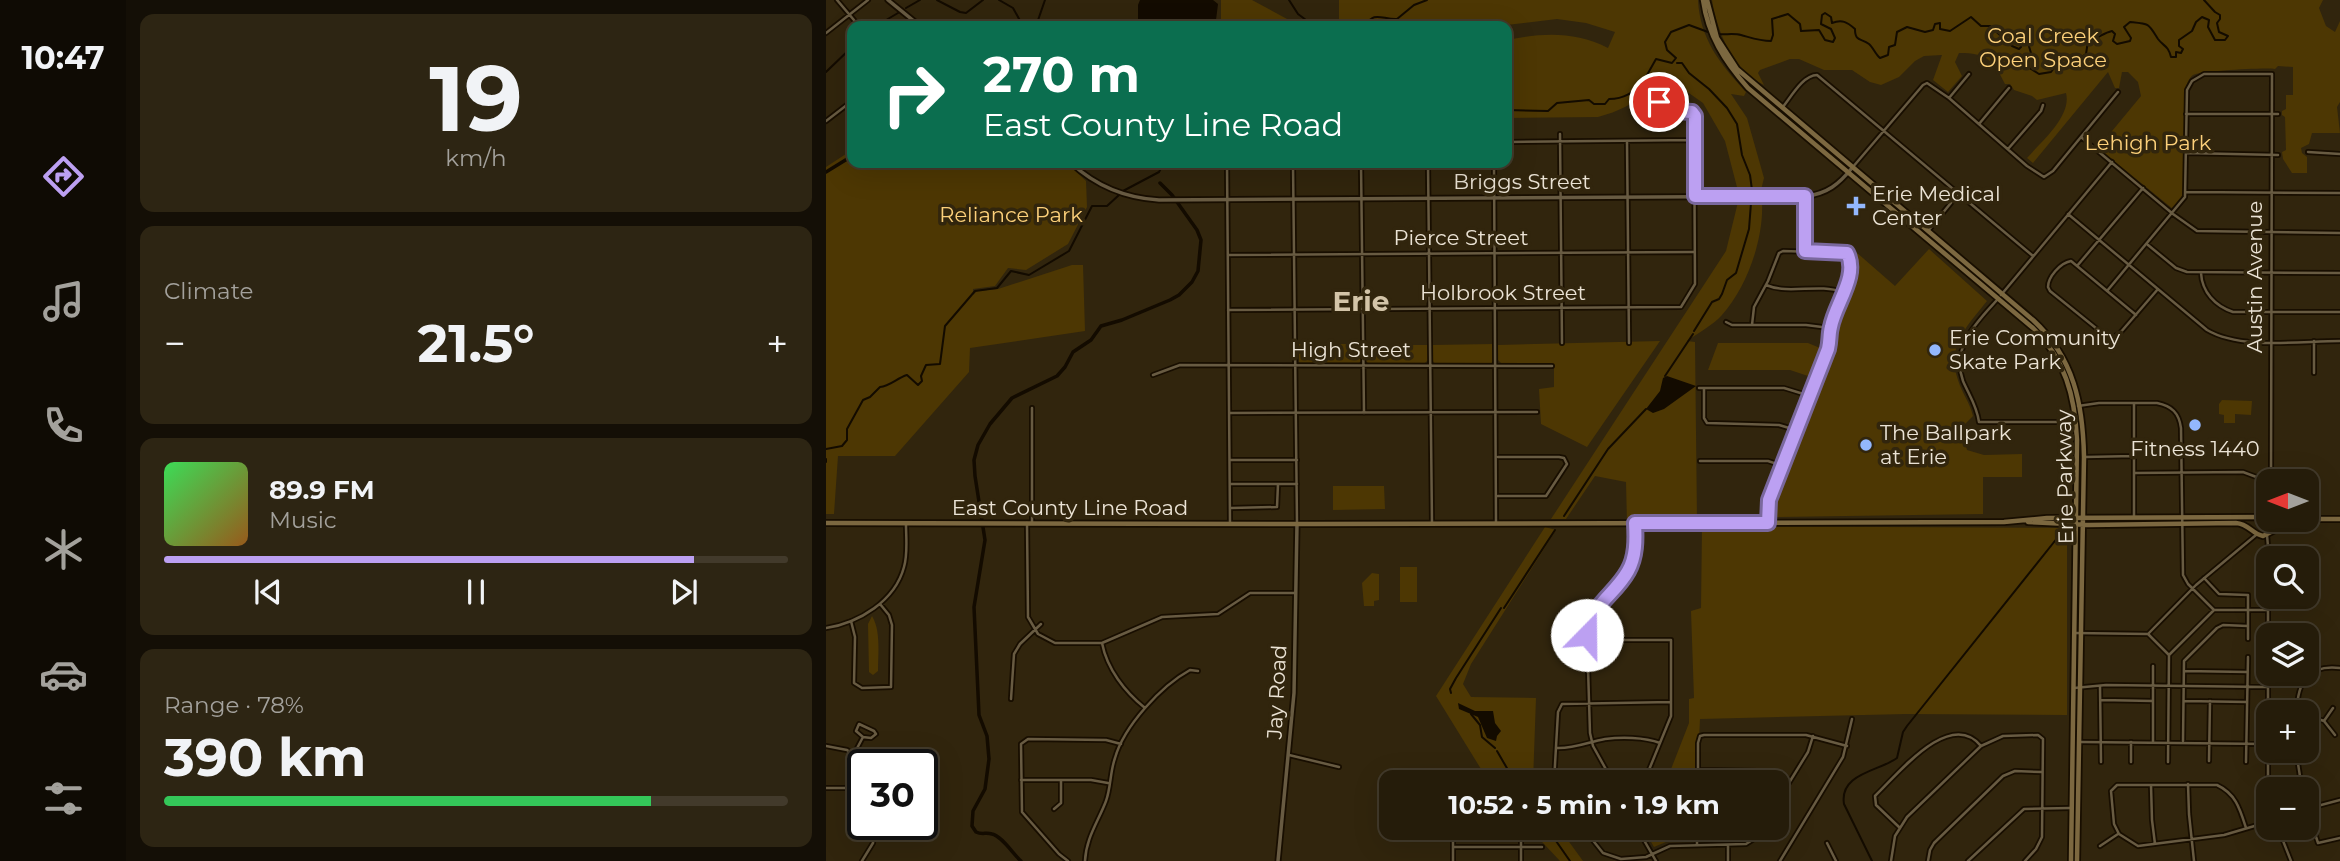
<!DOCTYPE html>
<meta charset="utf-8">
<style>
:root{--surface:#251c0a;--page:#2d2513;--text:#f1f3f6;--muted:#a3a19c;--line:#423a2b;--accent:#bca0f2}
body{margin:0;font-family:Montserrat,sans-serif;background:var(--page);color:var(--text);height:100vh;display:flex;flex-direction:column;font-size:26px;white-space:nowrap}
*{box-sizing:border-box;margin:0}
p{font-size:23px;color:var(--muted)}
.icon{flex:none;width:38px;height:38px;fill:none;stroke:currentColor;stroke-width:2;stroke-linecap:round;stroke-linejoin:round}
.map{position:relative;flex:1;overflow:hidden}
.details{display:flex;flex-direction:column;gap:14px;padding:14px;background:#140f06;width:700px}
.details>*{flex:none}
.guide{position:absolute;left:21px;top:21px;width:665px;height:147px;border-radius:14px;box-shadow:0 7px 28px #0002,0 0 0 2px var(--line);background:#0b6e4f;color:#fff;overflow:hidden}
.needle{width:46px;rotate:270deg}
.tools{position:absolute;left:1430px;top:469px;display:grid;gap:14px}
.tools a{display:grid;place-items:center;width:63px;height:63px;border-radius:14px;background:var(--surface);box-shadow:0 7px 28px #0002,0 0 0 2px var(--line);font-size:35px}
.speed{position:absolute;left:21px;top:749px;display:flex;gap:14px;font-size:35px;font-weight:700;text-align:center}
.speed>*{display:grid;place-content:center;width:91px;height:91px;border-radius:50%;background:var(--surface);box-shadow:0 7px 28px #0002,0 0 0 2px var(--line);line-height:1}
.speed .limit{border:4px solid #111;border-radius:10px;background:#fff;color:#111}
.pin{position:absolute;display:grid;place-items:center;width:60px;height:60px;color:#fff;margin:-30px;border:4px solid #fff;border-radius:50%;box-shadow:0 2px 7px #0007}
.me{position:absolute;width:77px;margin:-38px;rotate:22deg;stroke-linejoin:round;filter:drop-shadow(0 0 5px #0008)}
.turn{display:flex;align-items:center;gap:24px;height:147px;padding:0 21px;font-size:32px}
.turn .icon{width:91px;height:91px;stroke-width:2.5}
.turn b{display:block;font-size:49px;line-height:60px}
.big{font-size:52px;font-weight:700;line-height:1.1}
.details .tile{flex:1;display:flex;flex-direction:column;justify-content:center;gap:10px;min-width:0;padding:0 24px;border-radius:14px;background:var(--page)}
.details .dial{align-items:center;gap:0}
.dial b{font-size:91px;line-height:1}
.song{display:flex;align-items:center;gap:21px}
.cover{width:84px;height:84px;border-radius:10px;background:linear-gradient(135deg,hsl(130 70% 55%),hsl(30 70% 35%))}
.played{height:7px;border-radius:4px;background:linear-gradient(90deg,var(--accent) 85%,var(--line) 85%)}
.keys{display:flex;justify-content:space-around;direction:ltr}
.heat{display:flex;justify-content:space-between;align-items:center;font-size:38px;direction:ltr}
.charge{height:10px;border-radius:5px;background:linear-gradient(90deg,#34c759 78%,var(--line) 0)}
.trip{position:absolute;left:553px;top:770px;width:410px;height:70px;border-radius:14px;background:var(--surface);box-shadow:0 7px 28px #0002,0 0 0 2px var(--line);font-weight:700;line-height:70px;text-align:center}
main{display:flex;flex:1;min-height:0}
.menu{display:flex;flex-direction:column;width:126px;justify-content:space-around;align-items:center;background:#0f0b04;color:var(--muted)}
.menu .icon{width:49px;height:49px}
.menu .active{color:var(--accent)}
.menu b{font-size:32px;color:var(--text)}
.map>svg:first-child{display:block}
</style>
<main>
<nav class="menu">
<b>10:47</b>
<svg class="icon active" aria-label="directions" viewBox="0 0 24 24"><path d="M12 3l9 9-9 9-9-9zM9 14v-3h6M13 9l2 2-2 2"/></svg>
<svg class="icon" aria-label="music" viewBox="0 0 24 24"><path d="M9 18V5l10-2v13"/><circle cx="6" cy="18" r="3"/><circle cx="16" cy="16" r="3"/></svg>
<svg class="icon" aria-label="phone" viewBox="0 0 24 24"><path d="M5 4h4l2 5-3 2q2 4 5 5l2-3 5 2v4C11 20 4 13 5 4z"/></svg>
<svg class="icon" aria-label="climate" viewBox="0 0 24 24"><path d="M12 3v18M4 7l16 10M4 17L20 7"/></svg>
<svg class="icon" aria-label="car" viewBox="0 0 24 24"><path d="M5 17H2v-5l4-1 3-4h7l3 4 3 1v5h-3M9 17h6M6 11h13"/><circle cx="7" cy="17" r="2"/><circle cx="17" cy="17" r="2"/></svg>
<svg class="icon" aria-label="filters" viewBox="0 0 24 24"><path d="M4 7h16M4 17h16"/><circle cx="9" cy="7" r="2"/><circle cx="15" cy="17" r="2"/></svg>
</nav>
<section class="details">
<div class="tile dial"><b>19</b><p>km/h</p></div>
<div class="tile"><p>Climate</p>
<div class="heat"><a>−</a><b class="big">21.5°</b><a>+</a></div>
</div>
<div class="tile">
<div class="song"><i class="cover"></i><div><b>89.9 FM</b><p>Music</p></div></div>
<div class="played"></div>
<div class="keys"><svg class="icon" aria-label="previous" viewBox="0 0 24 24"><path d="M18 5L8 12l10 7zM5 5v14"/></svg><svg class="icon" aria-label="pause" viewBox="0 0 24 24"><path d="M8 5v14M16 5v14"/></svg><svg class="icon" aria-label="next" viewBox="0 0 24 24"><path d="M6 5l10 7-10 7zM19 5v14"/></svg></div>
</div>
<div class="tile"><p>Range · 78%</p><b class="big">390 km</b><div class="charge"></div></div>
</section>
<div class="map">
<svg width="1514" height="861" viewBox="0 0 1514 861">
<rect width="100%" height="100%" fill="#31250d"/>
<path fill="#4d3703" d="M 395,0 L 426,0 L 474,26 L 395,26 Z
M 513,0 L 872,0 C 874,39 894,64 920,92 L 918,96 L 905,94 L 921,118 L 938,178 L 935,190 L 912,191 L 899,141 L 877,103 L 836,74 C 821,97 799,110 772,117 L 681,118 L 681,40 C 717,33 748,31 782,48 L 789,32 L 760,23 L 731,19 L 672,26 L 513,26 Z
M 886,0 L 1497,0 L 1493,8 L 1500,26 L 1509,32 L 1514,21 L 1514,102 L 1511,107 L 1514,133 L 1486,133 L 1483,144 L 1475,148 L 1476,153 L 1481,157 L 1481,173 L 1466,173 L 1457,159 L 1456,152 L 1460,150 L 1459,117 L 1456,115 L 1456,111 L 1460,109 L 1460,95 L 1467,95 L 1467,67 L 1452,66 L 1449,69 C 1443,67 1373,71 1367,75 C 1362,79 1361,84 1359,90 L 1357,193 L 1354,201 L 1347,209 L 1272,148 L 1315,96 L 1312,82 L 1302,72 L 1296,72 L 1293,88 L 1289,88 L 1282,72 L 1207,163 L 1201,158 C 1215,142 1246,116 1240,93 L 1211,100 L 1206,96 L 1188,90 L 1184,84 L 1179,84 C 1167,60 1161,53 1133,53 L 1129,62 L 1136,76 L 1122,92 L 1107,80 L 1116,55 L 1098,56 L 1089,61 L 1073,77 L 1055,85 L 1044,82 L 1026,70 L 998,70 L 973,59 L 964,59 L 934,70 L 932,73 L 938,85 C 907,70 891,32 886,0 Z
M 26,150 L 26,163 L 241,163 L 260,181 L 261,207 L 242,244 L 200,270 L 182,268 L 169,286 L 147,289 L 147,295 L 151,291 L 172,289 L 246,265 L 257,265 L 259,331 L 144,348 L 143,372 L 69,456 L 12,456 L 8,514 L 0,514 L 0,167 Z
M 912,202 L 936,202 C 938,239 921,287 896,315 C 887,325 872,333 861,341 L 869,342 L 871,521 L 801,523 L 800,482 L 769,476 L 740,519 L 725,519 L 900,251 Z
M 1103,249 L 1161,301 C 1142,325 1120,346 1132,380 C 1136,393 1144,403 1147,416 L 1138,425 L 1138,439 L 1141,450 L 1158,455 L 1196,454 L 1196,477 L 1157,477 L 1157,514 L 948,517 L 947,507 L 1008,350 L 1013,317 L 1028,278 L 1028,254 L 1030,252 L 1069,286 Z
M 834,341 L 761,447 L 715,424 L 713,389 L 728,387 L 728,364 L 676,364 L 672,360 L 672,345 Z
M 892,343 L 982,343 L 999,350 L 988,378 L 964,370 L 882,370 Z
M 473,344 L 534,344 L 535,361 L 532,364 L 475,364 L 473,362 Z
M 668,344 L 668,361 L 664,364 L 609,364 L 606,360 L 606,345 Z
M 540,345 L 602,345 L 602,360 L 598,364 L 543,364 L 540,361 Z
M 1396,400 L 1426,401 L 1425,415 L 1409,414 L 1409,423 L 1398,423 L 1398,415 L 1393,414 L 1393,404 Z
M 507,486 L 558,486 L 559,509 L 507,510 Z
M 876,526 L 1241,528 L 1241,715 L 1080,714 L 874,719 L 871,782 L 840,782 L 863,723 L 863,699 L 868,698 L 865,611 L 875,608 Z
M 719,527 L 730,530 L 645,664 L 637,684 L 645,697 L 710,698 L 707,782 L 663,782 L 610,696 Z
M 574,567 L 591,567 L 591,602 L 574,602 Z
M 546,573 L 553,574 L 553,600 L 548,601 L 548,606 L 538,606 L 536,583 Z
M 46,616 C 55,631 52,653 52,671 L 47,675 L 43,672 L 42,624 Z
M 703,828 L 733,828 L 757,861 L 734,861 Z
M 817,828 L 869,828 L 869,838 L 866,840 L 840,842 L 828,847 Z"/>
<path fill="#130b00" d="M 314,0 L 387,0 L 392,4 L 390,20 L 385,26 L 317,22 L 312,19 L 312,5 Z
M 841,376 L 870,386 L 838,409 L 827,413 L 820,409 L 834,391 L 837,378 Z
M 632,703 L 649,711 L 667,711 L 669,723 L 675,731 L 671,736 L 670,741 L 661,738 L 652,717 L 633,709 Z"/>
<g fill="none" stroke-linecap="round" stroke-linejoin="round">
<path stroke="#130b00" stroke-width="2" d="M 111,0 L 134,12 L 140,13 L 157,0
M 173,0 L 187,8 L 197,26
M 463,0 L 472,14 L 488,26
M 80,8 L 94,0
M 50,26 L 72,13
M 210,26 L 219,0
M 540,26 C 547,10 557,20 571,19 L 588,5 L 601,0
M 891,34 C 899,35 908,33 915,35 C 926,38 934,41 945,41 L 947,35 L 946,19 L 962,14 L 974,24 L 975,31 L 993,30 L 999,40 L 1007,42 L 1009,38 L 1005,29 L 995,24 L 996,15 L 999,13 L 1005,17 L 1006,23 C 1016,19 1021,22 1029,29 C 1029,42 1035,38 1043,44 C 1047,47 1049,54 1054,58 L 1062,55 L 1063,47 L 1069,45 L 1071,32 L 1081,27 L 1099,32 L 1107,30 L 1109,24 L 1114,23 L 1114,29 L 1124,31 L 1145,17 L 1155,26 L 1164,26 L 1186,46 L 1193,49 L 1195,47 L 1195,41 L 1202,43 L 1205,53 L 1201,62 L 1202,67 L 1213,74 L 1225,72 L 1232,63 L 1234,69 L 1239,69 L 1260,54 L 1262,41 C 1272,39 1277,33 1286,31 L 1289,34 L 1287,41 L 1291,44 L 1304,41 L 1305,38 L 1298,27 L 1304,22 C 1324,24 1322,23 1332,39 C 1338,47 1342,45 1345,57 L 1350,57 L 1350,52 L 1355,53 L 1357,49 L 1353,46 L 1353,40 L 1366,31 L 1370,22 L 1376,17 L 1383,20 L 1382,27 L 1389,40 L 1399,40 L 1402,36 L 1393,32 L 1391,23 L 1394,19 L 1394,15 L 1389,12 L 1378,0
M 851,63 L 856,63 L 863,73 L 883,89 L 901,108 L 911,124 L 916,155 L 924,175 L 926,190 L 923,229 L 910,273 L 901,280 L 896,294 L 893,299 L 886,302 L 868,331
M 0,72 L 26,47
M 681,110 L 722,111 L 731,103 L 763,100 L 768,104 L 779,104 L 783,99 C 800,99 808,91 821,80 L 821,75 L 830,59 L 846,63 L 850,58 L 841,50 L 839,42 L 845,32 L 863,25 L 882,32
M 297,191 L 333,172 L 338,163
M 839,376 L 867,334
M 0,449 L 16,446 L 21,440 L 21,429 L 37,400 L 44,397 L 54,387 C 64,386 71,378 81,375 L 92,385 L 96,381 L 95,376 L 100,365 L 114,364 L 119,326 L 149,291 L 171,288 L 185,271 L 203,275 L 243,251 L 266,206 L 281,206 L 293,195
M 0,459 L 0,462
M 738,516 L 782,449 L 820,409
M 678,608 L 729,530
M 625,693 L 624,689 L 630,678 L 675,608
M 645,714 L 654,725 L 656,737 L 669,748
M 671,751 L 689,782
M 721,828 L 744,861
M 1046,861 L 1018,804 C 1013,773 1054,771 1071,758 L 1077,732 L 1081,726 L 1236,532"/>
<path stroke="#130b00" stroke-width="3.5" d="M 0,172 L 26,156
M 195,861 C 187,854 176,836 166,834 C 160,832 156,835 150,832 L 146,826 L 147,811 L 159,789 L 163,759 L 161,736 L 153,715 L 148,607 L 159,540 L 149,476 L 148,460 L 152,445 L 164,424 L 186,398 L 231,376 L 239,367 L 247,352 L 265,340 L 275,326 L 296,320 L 344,300 L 353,295 L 366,282 L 372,271 L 375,240 L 371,230 L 346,195 L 334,183"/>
<g stroke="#180e00" stroke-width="6">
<path id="minor" d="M 11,0 L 33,26
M 0,33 L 42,0
M 1123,98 L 1143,74
M 956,108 C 965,97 977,75 991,75 L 1207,256
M 1360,114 L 1452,114
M 0,121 L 26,101
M 1153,124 L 1183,88
M 734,134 L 736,343
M 1255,137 L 1347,214 L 1371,231 L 1514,233
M 801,141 L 803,343
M 681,142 L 869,140
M 1182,149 L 1215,111 L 1217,105
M 1482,152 L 1514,154
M 1360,153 L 1452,155
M 401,163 L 404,523
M 467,163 L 471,523
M 535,163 L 538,413
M 602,163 L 606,523
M 668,163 L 670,523
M 1026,168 L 1097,85 L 1101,83 L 1123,98 L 1201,166 L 1218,177 L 1227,171 L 1292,92
M 1360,192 L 1514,193
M 1242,214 L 1381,330 C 1415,350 1474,341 1514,341
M 1102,231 L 1133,193
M 1322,245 L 1350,268 L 1361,272 L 1514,273
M 979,251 L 980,196
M 402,255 L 867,252
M 1251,266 L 1317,188
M 1375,273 C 1376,292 1389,306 1407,312 L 1514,312
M 940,285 C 964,295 992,283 1016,292
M 1281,291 L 1359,197 L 1361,90 L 1366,81 L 1378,74 L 1446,74 L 1445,481
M 1175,295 L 1286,162
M 1171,300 C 1150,323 1125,347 1137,381 C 1143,395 1151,406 1153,422 L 1250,422
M 402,310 L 855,307 L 869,284 L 868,116 L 866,112 L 850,111 L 837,101 L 822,109
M 1310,315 L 1245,261 C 1234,263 1222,277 1222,287 L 1224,291 L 1281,337 L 1287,337 L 1294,333 L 1332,289
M 900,322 L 906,325 L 980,325 L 1004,328
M 926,325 L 928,307 L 942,281 L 953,253 L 957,251 L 1021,253 C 1032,277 1009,304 1005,327 C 1003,334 1004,341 1002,349 L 943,500 L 942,521
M 1488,341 L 1488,373
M 327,375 L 354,365 L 726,366
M 873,388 L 958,388 L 984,396
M 878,388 L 878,418 L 881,423 L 953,425 L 970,430
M 1308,404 L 1308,516
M 1252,406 L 1273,403 L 1331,403 C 1346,406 1353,413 1355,428 L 1357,575 L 1362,584 L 1388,610
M 206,408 L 206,523
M 404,413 L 711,412
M 672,457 L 733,457 L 738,458 L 741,464 L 720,496 L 672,496
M 1259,457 L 1308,456
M 404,460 L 471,460
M 874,461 L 942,461 L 957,466
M 1308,473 L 1417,472 L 1433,478 L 1443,480
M 404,484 L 471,484
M 405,508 L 451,507 L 452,484
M 1435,516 L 1440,505 L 1442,484
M 201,523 L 202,617 L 212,634 L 229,643 L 276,643 L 336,617 L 392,614 L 424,593 L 469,593
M 1441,535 L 1443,558
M 1378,578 L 1393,594 L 1422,595 L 1422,639
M 1388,610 L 1442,610
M 25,621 L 29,637 L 28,683 L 36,688 L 65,687 L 66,625 L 63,615 L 54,604
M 0,628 C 33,623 69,601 78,567 C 82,554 80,538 80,524
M 1248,633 L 1322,634 L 1370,585 L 1430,535
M 1322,634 L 1343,655
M 761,635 L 788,640 L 845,640 L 845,716 L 818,782
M 1442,635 L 1442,597
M 276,643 C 281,669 299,692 319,708
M 1442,658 L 1442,797
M 1480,666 L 1485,673
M 1358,671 L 1421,672
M 1274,686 L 1275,762
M 1248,688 L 1280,685 L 1442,687
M 185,699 L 188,654 L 194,644 L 215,624
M 1275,700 L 1327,701
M 1358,701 L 1421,702
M 1471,712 C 1471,683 1482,664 1514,668
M 1480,715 L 1498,721 L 1507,708
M 1498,721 L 1509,735
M 1357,741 L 1358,661 L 1391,628 L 1397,625 L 1422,626
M 1255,742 L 1441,744
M 1327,742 L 1327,666
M 0,746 L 21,750 L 41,765
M 730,748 C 748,749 762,742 779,739 C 795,737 818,737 834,743
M 1470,751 L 1476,789
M 28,754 L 37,737 L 45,738 L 50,734 L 48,731 L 33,724 L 30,731 L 37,737
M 463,755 L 513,767
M 1383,761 L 1384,701
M 1305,762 L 1305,742
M 1342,762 L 1343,655 L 1388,610
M 1420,762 L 1422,657
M 874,770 L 931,771 L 961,786
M 195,780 L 265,780 L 282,783
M 728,782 L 732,712 L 736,704 L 845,702
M 786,782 L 801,777 L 819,779
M 787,782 L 767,746 L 764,733 L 761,635 C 765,603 788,596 802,571 C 810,556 809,540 809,523
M 872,782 L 872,743 L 874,736 L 878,735 L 980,735 L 1021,746
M 1362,784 L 1363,814 L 1368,861
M 1325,785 L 1326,820 L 1329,844
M 0,788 L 37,788
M 950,804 L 982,752 L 987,736
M 1480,806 L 1492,843 L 1514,838
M 228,809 L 235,803 L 235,780
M 1480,809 L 1514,800
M 1073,827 L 1050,805 L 1049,796 C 1072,774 1124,708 1155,746
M 695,828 L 695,861
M 757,828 L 777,853 L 795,859 L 820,857 L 844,846 L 920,844 L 928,839 L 936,828
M 811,828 L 830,861
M 1420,828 C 1414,809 1410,794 1391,785 L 1291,785 L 1285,791 L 1288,824 L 1293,834 L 1312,846 L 1398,835 L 1442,822
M 1452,828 L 1465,861
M 763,837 L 779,828
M 1001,843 L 1010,861
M 871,845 L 871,828
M 1274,846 L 1292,834
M 627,847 L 716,847
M 36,861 L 47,843 L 49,824
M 242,861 L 233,854 L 196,812 L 195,744 L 202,739 L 280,740 L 295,744
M 259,861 C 260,838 272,822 280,801 C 285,787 284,772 289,758 C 298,726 335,686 364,670 L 372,671
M 627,861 L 627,828 L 670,828
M 902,861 L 902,846
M 954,861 L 1017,757 L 1026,719
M 1065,861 L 1069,836 L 1081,817 L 1155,746 L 1177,736 L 1212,735 L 1217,739 L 1216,837 L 1210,849 L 1199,861
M 1102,861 L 1104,850 L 1108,843 L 1177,776 L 1189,771 L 1216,772
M 1142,861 L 1198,809 L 1244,808"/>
</g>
<g stroke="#180e00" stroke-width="7">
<path id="tertiary" d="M 62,0 L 94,26
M 245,163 C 270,186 299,198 333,200 L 980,196 C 1001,194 1013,184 1026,168
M 452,861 L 468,693 L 471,524"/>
</g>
<g stroke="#180e00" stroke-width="8">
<path id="secondary" d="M 877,0 C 882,35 898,61 922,88 L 1207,328 C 1239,359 1249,396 1251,440 L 1245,861
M 881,0 L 891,38 L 911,69 L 1207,320 C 1248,358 1257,404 1258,457 L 1251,861
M 1480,516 L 1490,519
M 1445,520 L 1446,530
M 1202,522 L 1263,525 L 1410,523 C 1423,524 1426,534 1437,536 L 1459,525 L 1491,519 L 1514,519
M 0,523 L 491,524
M 488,524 L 1178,522 L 1221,518 L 1442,517"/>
</g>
<use href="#minor" stroke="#685b42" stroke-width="2.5"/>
<use href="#tertiary" stroke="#685b42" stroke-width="3.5"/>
<use href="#secondary" stroke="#7c6840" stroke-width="4.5"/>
</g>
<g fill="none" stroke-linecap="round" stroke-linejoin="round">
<g stroke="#7a689d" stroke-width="18">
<path id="route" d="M 761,635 C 766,603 788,596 802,571 C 810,557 810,540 809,523 L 942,523 L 943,500 L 1002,349 C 1004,341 1003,334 1005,327 C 1009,304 1033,276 1021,253 L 979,251 L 979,196 L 869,196 L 869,116 L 866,112 L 850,111 L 839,102 L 833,102"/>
</g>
<use href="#route" stroke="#bca0f2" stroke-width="12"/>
</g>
<g fill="#93b7fd" stroke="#31250d" stroke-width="2.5">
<path d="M1026.5 195.5h7v7h7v7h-7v7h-7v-7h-7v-7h7z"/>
<circle cx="1109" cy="350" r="7"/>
<circle cx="1369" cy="425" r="7"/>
<circle cx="1040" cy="445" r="7"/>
</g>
<g text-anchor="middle" stroke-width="7" stroke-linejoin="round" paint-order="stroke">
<g font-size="21" fill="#fcd07a" stroke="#31250d">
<text x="1217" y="43">Coal Creek<tspan x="1217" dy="24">Open Space</tspan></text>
<text x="1322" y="150">Lehigh Park</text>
<text x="185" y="222">Reliance Park</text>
</g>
<g font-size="21" fill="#ebe3d5" stroke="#31250d">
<text x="696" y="189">Briggs Street</text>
<text x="635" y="245">Pierce Street</text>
<text transform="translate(1429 277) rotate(-90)" y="7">Austin Avenue</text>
<text x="677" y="300">Holbrook Street</text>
<text x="525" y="357">High Street</text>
<text transform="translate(1239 477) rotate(-91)" y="7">Erie Parkway</text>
<text x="244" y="515">East County Line Road</text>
<text transform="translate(451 692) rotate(-87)" y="7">Jay Road</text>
</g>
<g font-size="21" fill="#ebe3d5" stroke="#31250d" text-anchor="start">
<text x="1046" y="201">Erie Medical<tspan x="1046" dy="24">Center</tspan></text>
<text x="1123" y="345">Erie Community<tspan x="1123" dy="24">Skate Park</tspan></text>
<text x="1054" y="440">The Ballpark<tspan x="1054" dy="24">at Erie</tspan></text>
<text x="1369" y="456" text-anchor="middle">Fitness 1440</text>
</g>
<g font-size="28" font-weight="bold" fill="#d3c4a8" stroke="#31250d">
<text x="535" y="311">Erie</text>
</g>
</g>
</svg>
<div class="tools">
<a><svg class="needle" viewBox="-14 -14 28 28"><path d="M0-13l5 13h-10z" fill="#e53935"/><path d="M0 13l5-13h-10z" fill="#a3a19c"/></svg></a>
<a><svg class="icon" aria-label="search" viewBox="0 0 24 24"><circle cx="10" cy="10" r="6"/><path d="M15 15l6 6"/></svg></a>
<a><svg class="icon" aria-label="layers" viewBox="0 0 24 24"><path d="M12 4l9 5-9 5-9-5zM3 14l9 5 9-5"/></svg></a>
<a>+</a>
<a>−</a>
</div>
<div class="speed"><div class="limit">30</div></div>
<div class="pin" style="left:833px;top:102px;background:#d93025"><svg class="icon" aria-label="arrive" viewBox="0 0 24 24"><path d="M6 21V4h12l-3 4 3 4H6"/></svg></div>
<svg class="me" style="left:761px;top:635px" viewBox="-20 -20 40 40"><circle r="19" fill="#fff"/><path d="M0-13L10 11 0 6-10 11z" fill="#bca0f2"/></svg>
<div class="trip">10:52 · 5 min · 1.9 km</div>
<div class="guide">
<div class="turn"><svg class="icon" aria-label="right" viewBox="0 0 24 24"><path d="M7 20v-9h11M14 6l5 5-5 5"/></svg><div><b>270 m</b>East County Line Road</div></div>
</div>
</div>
</main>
